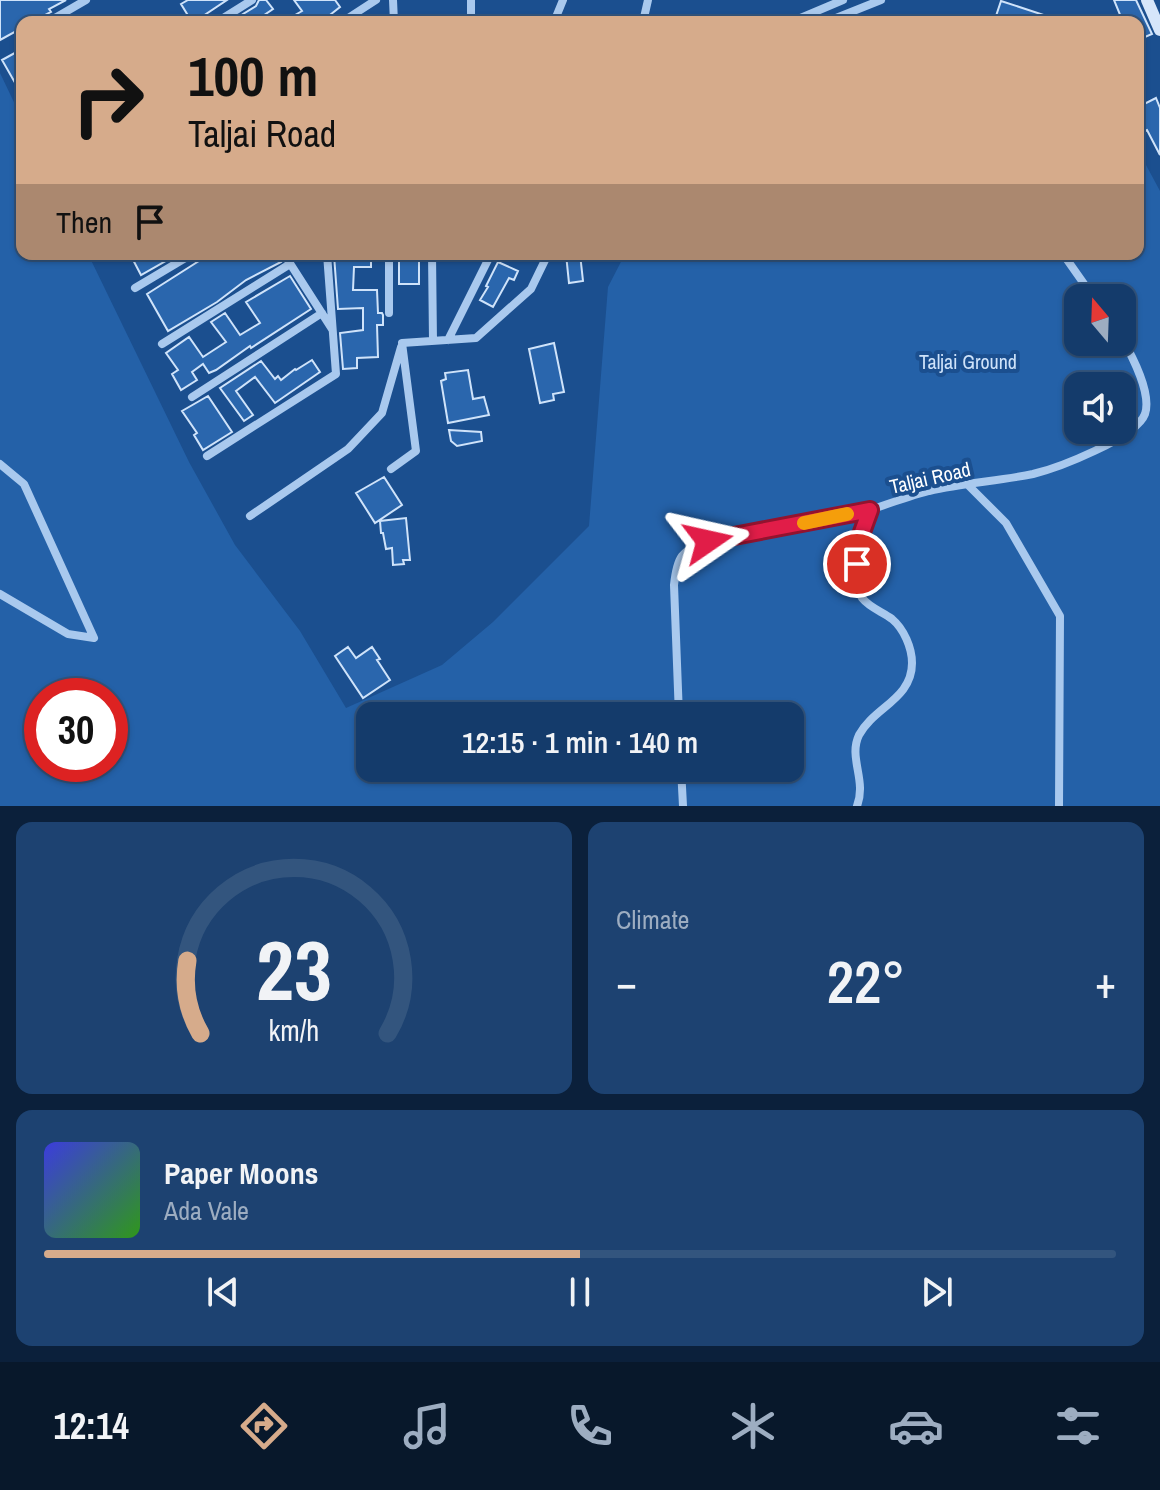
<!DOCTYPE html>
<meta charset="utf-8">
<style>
:root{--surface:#143b6b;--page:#1d4271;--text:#f1f3f6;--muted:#9dadc1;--line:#33557e;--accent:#d6ab8b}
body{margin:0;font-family:"Archivo Narrow",sans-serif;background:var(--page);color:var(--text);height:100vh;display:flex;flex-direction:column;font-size:30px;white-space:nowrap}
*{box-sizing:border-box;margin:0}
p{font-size:26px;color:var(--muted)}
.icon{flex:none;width:44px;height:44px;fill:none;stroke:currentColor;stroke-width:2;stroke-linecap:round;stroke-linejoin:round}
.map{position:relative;height:806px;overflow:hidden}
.details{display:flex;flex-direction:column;gap:16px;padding:16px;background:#0b203b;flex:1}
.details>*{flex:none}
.top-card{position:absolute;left:16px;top:16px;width:1128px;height:244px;border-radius:16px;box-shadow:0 2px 6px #0004,0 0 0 2px var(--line);background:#d6ab8b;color:#111;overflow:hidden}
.needle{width:52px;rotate:341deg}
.tools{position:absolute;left:1064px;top:284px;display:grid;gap:16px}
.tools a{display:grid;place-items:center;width:72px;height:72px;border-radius:16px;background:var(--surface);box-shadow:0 2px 6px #0004,0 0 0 2px var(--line);font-size:40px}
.speed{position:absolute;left:24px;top:678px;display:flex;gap:16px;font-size:40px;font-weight:700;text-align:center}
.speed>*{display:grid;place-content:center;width:104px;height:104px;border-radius:50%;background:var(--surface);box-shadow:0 2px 6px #0004,0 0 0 2px var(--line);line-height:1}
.speed .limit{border:12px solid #d22;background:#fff;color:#111}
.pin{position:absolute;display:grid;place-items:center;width:68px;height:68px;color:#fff;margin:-34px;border:4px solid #fff;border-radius:50%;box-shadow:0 2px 8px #0007}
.me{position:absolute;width:88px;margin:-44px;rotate:79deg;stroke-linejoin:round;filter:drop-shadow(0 0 6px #0008)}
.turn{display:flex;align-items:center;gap:28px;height:168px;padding:0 40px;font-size:36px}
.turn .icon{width:104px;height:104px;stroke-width:2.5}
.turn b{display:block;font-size:56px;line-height:68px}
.then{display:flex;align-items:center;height:76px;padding:0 40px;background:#0003;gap:16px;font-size:30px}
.big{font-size:60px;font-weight:600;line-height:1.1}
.details .widget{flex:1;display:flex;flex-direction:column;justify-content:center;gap:12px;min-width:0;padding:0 28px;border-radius:16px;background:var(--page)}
.details .dial{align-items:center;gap:0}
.dial svg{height:208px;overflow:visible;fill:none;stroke:var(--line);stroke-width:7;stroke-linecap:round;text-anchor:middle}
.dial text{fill:var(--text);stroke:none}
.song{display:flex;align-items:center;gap:24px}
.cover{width:96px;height:96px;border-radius:12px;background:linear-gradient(135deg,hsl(240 70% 55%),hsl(110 70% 35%))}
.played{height:8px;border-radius:4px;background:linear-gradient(90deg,var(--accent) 50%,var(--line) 50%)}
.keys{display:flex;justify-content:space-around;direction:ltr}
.heat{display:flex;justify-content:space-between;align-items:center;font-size:44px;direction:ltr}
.details .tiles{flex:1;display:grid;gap:16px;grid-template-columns:1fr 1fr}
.widget:last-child{grid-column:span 2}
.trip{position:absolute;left:356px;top:702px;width:448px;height:80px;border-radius:16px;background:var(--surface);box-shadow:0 2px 6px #0004,0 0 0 2px var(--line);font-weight:600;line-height:80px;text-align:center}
.tab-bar{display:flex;height:128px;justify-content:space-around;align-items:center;background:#08182b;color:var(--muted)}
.tab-bar .icon{width:56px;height:56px}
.tab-bar .current{color:var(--accent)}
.tab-bar b{font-size:36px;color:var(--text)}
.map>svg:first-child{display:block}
</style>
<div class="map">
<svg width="1160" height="806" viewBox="0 0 1160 806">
<rect width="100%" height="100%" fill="#1b4f8f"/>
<path fill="#2461a8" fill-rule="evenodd" d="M 0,73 L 22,119 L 22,254 L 88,254 L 189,462 L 235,545 L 300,631 L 346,708 L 442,665 L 493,622 L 589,526 L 608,287 L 625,254 L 1138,254 L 1138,152 L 1139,152 L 1160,191 L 1160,806 L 0,806 ZM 1078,298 L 1122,298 L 1122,342 L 1078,342 ZM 1078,386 L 1122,386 L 1122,430 L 1078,430 ZM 42,696 L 110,696 L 110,764 L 42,764 ZM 370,716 L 790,716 L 790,768 L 370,768 Z"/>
<path fill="#2a66ad" stroke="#cfe3fa" stroke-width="2" d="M 0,0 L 66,0 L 49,9 L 51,12 L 32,22 L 22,22 L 22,28 L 0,40 Z
M 188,0 L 227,0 L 194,22 L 192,22 L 181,4 Z
M 259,0 L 266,0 L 273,9 L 254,22 L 230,22 L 256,6 Z
M 294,0 L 335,0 L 340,7 L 321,22 L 283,22 L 302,11 Z
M 1114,0 L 1136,0 L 1152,34 L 1138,40 L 1138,22 L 1123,22 Z
M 1001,1 L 1059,20 L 1058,22 L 994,22 Z
M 22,49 L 22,95 L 2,60 Z
M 1156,98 L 1160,108 L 1160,155 L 1147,130 L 1142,132 L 1138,121 L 1138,107 Z
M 130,254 L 178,254 L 141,275 Z
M 210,254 L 277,254 L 281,262 L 246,280 L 217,302 L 168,331 L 147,294 Z
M 371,254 L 371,267 L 354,267 L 353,290 L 377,290 L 378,313 L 382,313 L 383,315 L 383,325 L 377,325 L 378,357 L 357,358 L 357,368 L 343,369 L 340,333 L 363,330 L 363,308 L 338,309 L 334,255 Z
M 566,254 L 580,254 L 583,281 L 569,283 Z
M 399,258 L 419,258 L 419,284 L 399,284 Z
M 498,262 L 518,271 L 514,280 L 509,278 L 493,307 L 480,300 L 488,287 L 486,286 Z
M 290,276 L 311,309 L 251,348 L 250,346 L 216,370 L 209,373 L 203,364 L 192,372 L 197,380 L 181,390 L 172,374 L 178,370 L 166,353 L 189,337 L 203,357 L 226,342 L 211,322 L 225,313 L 240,335 L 260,323 L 246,302 Z
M 554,343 L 564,392 L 553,394 L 554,400 L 540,403 L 529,349 Z
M 312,360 L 320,372 L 275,403 L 255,377 L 236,391 L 253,415 L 244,421 L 220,388 L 261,361 L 275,379 L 278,376 L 281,380 L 295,369 L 296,370 Z
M 468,370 L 473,399 L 484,397 L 489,415 L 448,423 L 441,381 L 446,379 L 445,373 Z
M 208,396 L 232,432 L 203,450 L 194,435 L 197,433 L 182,411 Z
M 449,430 L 481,432 L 482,441 L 457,446 L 451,441 Z
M 384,477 L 402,505 L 375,523 L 356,493 Z
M 406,518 L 410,560 L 403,560 L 404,564 L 393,565 L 392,548 L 386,549 L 383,533 L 381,533 L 380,521 Z
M 348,647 L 356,658 L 372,647 L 380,659 L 377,660 L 390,680 L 363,698 L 335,656 Z"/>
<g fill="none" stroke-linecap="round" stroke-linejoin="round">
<path stroke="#a9c9ee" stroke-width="8" d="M 393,0 L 394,22
M 471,0 L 471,22
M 55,18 L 86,0
M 217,22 L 252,0
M 342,22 L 376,0
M 554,22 L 563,0
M 643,22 L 648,0
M 791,22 L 843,0
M 826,22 L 881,0
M 284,254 L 332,329
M 389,254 L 389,313
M 432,254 L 433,341
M 1063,254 L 1094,298
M 135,288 L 192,254
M 448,340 L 491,254
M 162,344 L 290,264
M 192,397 L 322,313
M 207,456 L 336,374 L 327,254
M 0,464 L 24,484 L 94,638 L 68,634 L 0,594
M 391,469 L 416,451 L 402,343 L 476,338 L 531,289 L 548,254
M 968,485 L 1006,523 L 1060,616 L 1059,806
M 250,516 L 348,449 L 382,413 L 401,347
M 679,716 L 674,585 C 677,557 681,550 708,541 L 870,510
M 681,768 L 683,806
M 857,806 C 867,780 848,758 859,735 C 874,707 912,699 912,663 C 912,648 904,629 892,619 C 883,612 870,608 862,598 C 855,588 856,556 858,544 C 859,532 866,520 870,510 C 890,503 910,496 929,491 C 963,483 999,481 1033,474 C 1058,468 1136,438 1145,414 C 1152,393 1132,356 1122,338"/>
<path stroke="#d6e6fa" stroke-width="12" d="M 1147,0 L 1160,30"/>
</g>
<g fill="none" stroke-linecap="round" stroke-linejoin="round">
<g stroke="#92132f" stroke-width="20">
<path id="route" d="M 708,541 L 870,510 L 858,543 L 857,564"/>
</g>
<use href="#route" stroke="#e11d48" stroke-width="14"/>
<path stroke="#f59e0b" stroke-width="14" d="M 804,523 L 847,514"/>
</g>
<g text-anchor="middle" stroke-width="8" stroke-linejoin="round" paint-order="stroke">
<g font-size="20" fill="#cfe3fa" stroke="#1b4f8f">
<text x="968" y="369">Taljai Ground</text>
</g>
<g font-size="20" fill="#fff" stroke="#1b4f8f">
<text transform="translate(930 478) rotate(-13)" y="7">Taljai Road</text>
</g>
</g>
</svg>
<div class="tools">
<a><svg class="needle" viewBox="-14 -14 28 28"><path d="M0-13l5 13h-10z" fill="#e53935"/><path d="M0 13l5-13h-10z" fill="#9dadc1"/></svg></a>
<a><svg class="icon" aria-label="sound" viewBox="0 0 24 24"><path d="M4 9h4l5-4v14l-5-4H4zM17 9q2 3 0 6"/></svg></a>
</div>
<div class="speed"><div class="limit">30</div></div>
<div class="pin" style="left:857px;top:564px;background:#d93025"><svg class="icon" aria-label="arrive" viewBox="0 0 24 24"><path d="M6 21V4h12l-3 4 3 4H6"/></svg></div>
<svg class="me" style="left:708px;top:541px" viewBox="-20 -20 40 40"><path d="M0-17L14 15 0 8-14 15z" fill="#e11d48" stroke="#fff" stroke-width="4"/></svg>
<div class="trip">12:15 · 1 min · 140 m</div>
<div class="top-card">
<div class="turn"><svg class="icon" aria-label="right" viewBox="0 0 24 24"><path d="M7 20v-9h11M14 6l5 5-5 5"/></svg><div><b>100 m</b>Taljai Road</div></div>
<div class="then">Then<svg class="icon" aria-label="arrive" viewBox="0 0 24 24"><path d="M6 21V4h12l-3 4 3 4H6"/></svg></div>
</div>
</div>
<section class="details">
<div class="tiles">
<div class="widget dial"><svg viewBox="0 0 100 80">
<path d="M14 69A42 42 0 1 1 86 69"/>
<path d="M14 69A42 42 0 0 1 9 41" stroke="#d6ab8b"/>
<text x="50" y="56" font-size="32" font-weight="700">23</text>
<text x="50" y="72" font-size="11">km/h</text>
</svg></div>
<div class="widget"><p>Climate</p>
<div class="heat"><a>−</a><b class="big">22°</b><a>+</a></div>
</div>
<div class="widget">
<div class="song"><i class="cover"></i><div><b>Paper Moons</b><p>Ada Vale</p></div></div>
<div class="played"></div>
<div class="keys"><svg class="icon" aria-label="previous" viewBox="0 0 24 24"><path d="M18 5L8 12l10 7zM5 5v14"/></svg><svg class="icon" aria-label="pause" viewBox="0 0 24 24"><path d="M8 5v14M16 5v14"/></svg><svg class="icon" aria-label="next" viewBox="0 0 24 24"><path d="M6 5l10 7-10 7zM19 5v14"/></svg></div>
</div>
</div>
</section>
<nav class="tab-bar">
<b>12:14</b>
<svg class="icon current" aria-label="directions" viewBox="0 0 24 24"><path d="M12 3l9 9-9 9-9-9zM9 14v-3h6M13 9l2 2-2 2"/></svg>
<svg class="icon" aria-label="music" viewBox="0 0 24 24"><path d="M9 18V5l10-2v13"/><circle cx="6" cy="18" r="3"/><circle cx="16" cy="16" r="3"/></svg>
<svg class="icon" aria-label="phone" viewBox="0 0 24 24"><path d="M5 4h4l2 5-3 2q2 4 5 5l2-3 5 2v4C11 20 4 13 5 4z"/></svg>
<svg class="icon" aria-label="climate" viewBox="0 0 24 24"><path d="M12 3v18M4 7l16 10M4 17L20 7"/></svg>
<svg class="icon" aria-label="car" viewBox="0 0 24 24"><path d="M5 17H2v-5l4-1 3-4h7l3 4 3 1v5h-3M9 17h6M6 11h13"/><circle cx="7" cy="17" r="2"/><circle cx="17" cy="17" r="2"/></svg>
<svg class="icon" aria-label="filters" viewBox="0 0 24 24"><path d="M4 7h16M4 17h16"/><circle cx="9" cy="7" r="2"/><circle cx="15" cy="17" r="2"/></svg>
</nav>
